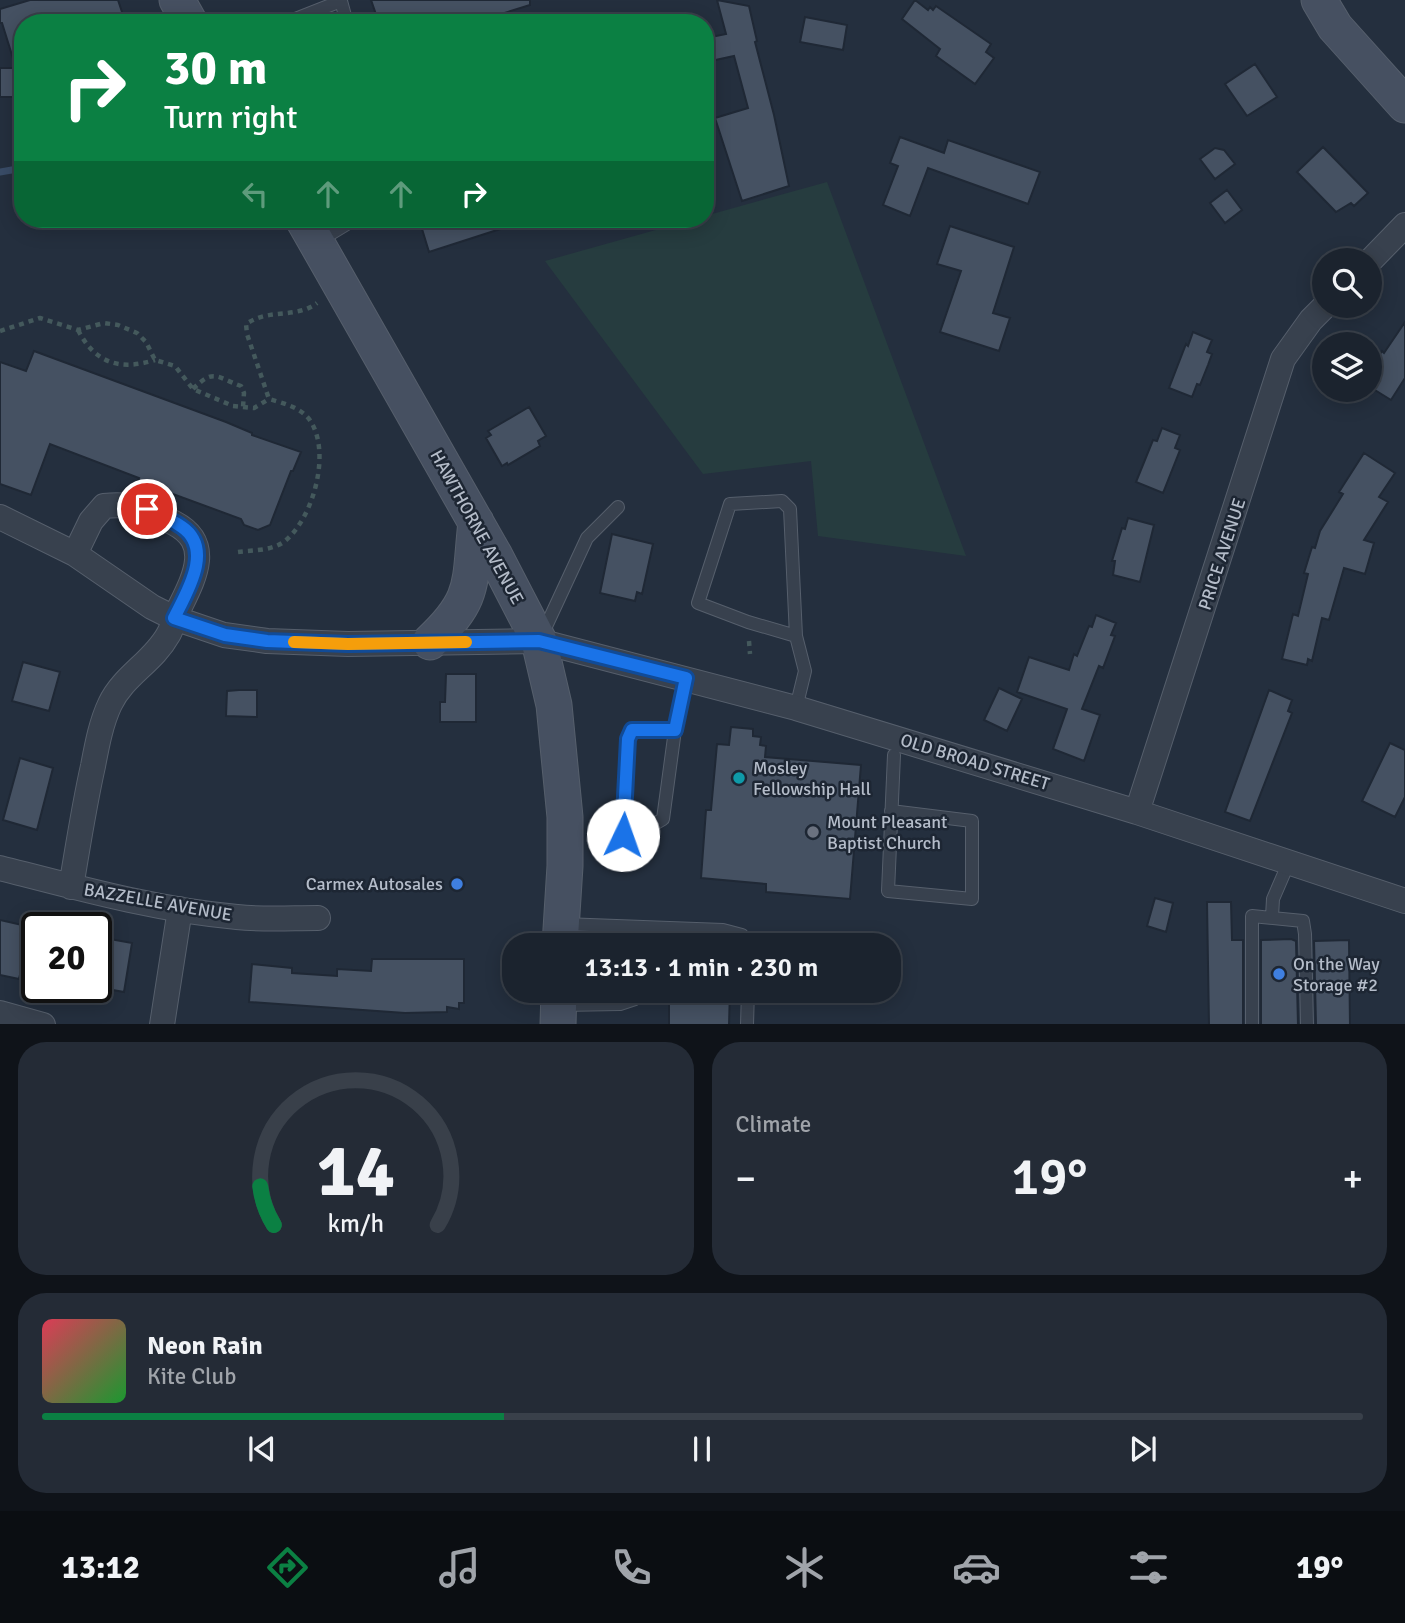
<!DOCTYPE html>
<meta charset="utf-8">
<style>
:root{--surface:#1b232e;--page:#242b36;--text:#f1f3f6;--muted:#a0a4aa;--line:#39404a;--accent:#0b8043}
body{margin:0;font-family:Signika,sans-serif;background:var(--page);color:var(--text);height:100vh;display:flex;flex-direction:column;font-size:26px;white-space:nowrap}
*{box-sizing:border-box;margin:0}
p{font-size:23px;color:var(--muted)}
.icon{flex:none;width:38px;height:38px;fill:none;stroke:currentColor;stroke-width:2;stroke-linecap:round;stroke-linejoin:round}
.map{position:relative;height:1024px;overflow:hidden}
.sheet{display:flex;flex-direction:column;gap:18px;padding:18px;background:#0f1319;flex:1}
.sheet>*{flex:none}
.banner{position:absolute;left:14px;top:14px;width:700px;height:214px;border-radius:28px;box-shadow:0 4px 18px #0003,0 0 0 2px var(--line);background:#0b8043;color:#fff;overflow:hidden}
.controls{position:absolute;left:1312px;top:248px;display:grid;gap:14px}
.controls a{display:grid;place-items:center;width:70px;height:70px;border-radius:50%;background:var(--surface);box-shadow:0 4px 18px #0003,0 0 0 2px var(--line);font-size:35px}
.speed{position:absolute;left:21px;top:912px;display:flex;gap:14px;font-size:35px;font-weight:700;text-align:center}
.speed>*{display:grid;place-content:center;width:91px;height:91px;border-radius:50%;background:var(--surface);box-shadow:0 4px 18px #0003,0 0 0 2px var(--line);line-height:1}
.speed .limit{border:4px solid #111;border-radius:10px;background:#fff;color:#111}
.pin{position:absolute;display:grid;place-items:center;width:60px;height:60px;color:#fff;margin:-30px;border:4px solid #fff;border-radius:50%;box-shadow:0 2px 7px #0007}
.me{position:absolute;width:77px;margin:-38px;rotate:3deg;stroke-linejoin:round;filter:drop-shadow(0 0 5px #0008)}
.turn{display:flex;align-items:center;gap:24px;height:147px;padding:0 35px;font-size:32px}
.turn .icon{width:91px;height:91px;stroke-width:2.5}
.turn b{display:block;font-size:49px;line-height:60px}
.lanes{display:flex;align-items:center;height:66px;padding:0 35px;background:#0003;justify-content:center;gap:35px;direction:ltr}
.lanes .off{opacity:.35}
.big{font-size:52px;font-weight:600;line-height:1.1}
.sheet .tile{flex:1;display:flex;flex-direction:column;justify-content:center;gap:10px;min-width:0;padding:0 24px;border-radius:28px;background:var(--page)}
.sheet .dial{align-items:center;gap:0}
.dial svg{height:182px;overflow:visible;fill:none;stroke:var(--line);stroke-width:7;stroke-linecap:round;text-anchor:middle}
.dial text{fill:var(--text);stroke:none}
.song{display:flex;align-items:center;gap:21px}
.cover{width:84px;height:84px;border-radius:10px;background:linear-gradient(135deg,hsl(350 70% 55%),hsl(130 70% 35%))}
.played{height:7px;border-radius:4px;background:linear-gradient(90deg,var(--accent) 35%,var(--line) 35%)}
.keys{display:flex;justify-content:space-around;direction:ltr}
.heat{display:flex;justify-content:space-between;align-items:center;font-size:38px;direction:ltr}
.sheet .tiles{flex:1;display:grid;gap:18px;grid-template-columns:1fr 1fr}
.tile:last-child{grid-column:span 2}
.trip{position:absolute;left:502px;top:933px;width:399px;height:70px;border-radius:28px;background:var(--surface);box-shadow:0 4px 18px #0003,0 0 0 2px var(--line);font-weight:600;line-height:70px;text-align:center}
.tab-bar{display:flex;height:112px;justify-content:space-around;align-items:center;background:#0b0e12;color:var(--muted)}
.tab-bar .icon{width:49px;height:49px}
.tab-bar .selected{color:var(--accent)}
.tab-bar b{font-size:32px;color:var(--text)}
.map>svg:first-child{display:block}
</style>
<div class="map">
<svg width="1405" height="1025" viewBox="0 0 1405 1025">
<rect width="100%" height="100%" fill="#242f3e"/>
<path fill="#263c3f" d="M 827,182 L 966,556 L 818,536 L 811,461 L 703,474 L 545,261 L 695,219 L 705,219 L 705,216 Z"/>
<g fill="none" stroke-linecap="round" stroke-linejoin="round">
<path stroke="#394c67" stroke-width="7" d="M 0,172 L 23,168"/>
</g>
<path fill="#455162" stroke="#1f2835" stroke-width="2" d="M 30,0 L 118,0 L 124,18 L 109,23 L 23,23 L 23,97 L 0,97 L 0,68 L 16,68 L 2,23 L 0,23 L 0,9 Z
M 371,0 L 530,0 L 530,5 L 472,23 L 379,23 Z
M 717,0 L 749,6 L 757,41 L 755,42 L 774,115 L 789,186 L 742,201 L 715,118 L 748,108 L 734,56 L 711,61 L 706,38 L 726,34 Z
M 915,0 L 928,10 L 930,7 L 933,10 L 936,6 L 991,44 L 986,52 L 994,58 L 975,84 L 936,56 L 940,49 L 902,19 Z
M 805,17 L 847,25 L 843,50 L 800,42 Z
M 1255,64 L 1277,97 L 1247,116 L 1225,84 Z
M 900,137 L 944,153 L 948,140 L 1040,172 L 1028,204 L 928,168 L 910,216 L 883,205 L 898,166 L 890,163 Z
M 1323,147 L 1368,193 L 1354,206 L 1351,203 L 1336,212 L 1297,172 Z
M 1215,148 L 1224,150 L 1235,164 L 1215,179 L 1200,159 Z
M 1227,190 L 1242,210 L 1225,223 L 1210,203 Z
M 419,219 L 519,219 L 519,223 L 429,252 Z
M 950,226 L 1014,247 L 993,313 L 1010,318 L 999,351 L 940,332 L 961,271 L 937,264 Z
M 1405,322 L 1405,378 L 1391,400 L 1370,387 L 1370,369 L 1382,351 L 1384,353 Z
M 1193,332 L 1212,340 L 1207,352 L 1212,354 L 1208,365 L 1200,385 L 1197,384 L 1192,397 L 1169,388 L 1186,344 L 1188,346 Z
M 34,351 L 226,422 L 252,433 L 252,435 L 301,452 L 293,471 L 291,471 L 270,525 L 258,530 L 244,525 L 241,519 L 151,486 L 138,480 L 139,478 L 50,444 L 31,495 L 0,484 L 0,362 L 26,371 Z
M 529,407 L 546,436 L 538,441 L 540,446 L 508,465 L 507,463 L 502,466 L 486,438 L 491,435 L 488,431 Z
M 1162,428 L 1180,435 L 1175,448 L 1180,450 L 1163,493 L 1136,482 L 1153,440 L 1157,441 Z
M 1364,453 L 1395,473 L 1379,497 L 1388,502 L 1364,540 L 1374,543 L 1365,574 L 1344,568 L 1329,620 L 1322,618 L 1312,661 L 1308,659 L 1307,665 L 1282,659 L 1293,614 L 1298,616 L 1308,574 L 1304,573 L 1312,547 L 1315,548 L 1320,531 L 1343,494 L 1339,492 Z
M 1128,518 L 1154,525 L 1140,582 L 1113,575 L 1115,561 L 1112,561 L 1122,528 L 1125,529 Z
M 612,534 L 653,544 L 642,594 L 637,592 L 635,601 L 600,593 Z
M 1096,615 L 1116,623 L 1111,635 L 1115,636 L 1103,668 L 1099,666 L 1082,709 L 1100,715 L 1084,761 L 1053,749 L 1067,709 L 1017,692 L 1029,657 L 1069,670 L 1074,654 L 1077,656 L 1089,626 L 1092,627 Z
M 23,662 L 60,672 L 49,711 L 12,701 Z
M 446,674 L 476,674 L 476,722 L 440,722 L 440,702 L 445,702 Z
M 999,688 L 1022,699 L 1007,731 L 984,720 Z
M 239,690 L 257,690 L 257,717 L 226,716 L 227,691 Z
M 1269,690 L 1292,700 L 1288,711 L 1292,713 L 1250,821 L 1225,812 Z
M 731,727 L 753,729 L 753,736 L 761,737 L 760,745 L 766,746 L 765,757 L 861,765 L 850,899 L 766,892 L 766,884 L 701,878 L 706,810 L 711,810 L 717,744 L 729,745 Z
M 1390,743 L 1405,750 L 1405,797 L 1395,817 L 1362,801 Z
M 20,758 L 53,768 L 37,830 L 3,820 Z
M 1155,898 L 1173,903 L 1166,932 L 1147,926 Z
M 1207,902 L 1231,902 L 1232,940 L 1243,940 L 1243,1025 L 1209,1025 Z
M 0,920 L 31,927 L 19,979 L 0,975 Z
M 99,937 L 132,943 L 124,992 L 96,987 L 96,952 Z
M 1291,939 L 1296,941 L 1298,1025 L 1261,1025 L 1261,940 Z
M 1349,940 L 1350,1025 L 1316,1025 L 1314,941 Z
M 372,959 L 464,959 L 464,1003 L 459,1003 L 459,1009 L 447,1007 L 447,1012 L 405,1013 L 249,1002 L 252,964 L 292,968 L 292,973 L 337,976 L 337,969 L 371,971 Z
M 669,990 L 730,990 L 729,1025 L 669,1025 Z"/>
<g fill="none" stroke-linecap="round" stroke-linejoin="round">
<g stroke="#565f6c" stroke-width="14">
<path id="lane" d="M 285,23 L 341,1 L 347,23
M 317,242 L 355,219
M 542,635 L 587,538 L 618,507
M 796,708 L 805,671 L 796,636 L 790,509 L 782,501 L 730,504 L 698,603 L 748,622 L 796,636
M 675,730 L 632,730 L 628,739 L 623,835 L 634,836 L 663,819 L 675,730 L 686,678
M 891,811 L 972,821 L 972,899 L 888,891 L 894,755
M 1272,917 L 1273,899 L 1289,862
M 563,924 L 723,930 L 742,935 L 749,945
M 639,927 L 639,945
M 562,1005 L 620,1004 L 635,999 L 638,990
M 747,1025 L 748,990
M 1252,1025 L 1252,916 L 1303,921 L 1305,934 L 1307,1025"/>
</g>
<g stroke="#565f6c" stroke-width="26">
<path id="street" d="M 1370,261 L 1405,225
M 0,517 L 75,554 L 152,607 L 174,618 L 224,635 L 267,641 L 348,644 L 539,641 L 796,708 L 1137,812 L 1405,901
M 1137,812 L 1283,359 L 1311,320 L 1325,306
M 0,868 C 78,888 157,910 237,917 C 264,920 291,918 318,918
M 71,887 C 78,846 84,806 93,766 C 97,745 101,723 110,704 C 123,676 153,662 168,635 C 172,629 173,621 176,615 C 191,583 216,545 174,523 C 147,509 134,503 104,506 L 91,521 L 75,554
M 0,1013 L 43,1025
M 162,1025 L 180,909"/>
</g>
<g stroke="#565f6c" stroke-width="37">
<path id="secondary" d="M 177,0 L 190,23
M 1319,0 L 1335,27 L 1405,105
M 303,219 L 495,556 L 539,641 L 554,705 L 565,817 L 565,866 L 560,945
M 430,642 C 477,598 469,583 476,522
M 558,1025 L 559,990"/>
</g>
<path stroke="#44595c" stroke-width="4.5" stroke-dasharray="5 5" stroke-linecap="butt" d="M 78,330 C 95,363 119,371 155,360
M 0,331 L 40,318 L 78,330 L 104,323 L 118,325 L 137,333 L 146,342 L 155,360 L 175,366 L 193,389 L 233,406 L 254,408 L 269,399
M 193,389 C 214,368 216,377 241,386 L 244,393 L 243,407
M 238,552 C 253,550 272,551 285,541 C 313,518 331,454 311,422 C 303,408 283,403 269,399 L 247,334 L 246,324 C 269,308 296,319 317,303
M 749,641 L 750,654"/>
<use href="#lane" stroke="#38414e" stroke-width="12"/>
<use href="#street" stroke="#38414e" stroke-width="24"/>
<use href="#secondary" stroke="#465061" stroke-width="35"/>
</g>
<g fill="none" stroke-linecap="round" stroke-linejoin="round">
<g stroke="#114b97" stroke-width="18">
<path id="route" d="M 147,509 C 159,514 172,520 182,527 C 214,549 187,592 174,618 L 225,635 L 267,641 L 348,644 L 539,641 L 686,678 L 675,730 L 632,730 L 628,739 L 623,835"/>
</g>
<use href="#route" stroke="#1a73e8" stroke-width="12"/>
<path stroke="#f59e0b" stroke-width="12" d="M 294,642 L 348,644 L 466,642"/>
</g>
<circle fill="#0f9aa8" stroke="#1d2633" stroke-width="2.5" cx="739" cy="778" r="7"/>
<circle fill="#6b7280" stroke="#1d2633" stroke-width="2.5" cx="813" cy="832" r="7"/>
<g fill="#3f7fe0" stroke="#1d2633" stroke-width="2.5">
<circle cx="457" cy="884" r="7"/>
<circle cx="1279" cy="974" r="7"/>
</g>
<g text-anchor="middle" stroke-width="5" stroke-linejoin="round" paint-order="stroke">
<g font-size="18" fill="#b4bcc9" stroke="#1d2633">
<text transform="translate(477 527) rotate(61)" y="6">HAWTHORNE AVENUE</text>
<text transform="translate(1222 554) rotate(-72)" y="6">PRICE AVENUE</text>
<text transform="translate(975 762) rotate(17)" y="6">OLD BROAD STREET</text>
<text transform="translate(158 902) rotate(10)" y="6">BAZZELLE AVENUE</text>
</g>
<g font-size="18" fill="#b4bcc9" stroke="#1d2633" text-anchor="start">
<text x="753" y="774">Mosley<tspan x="753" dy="21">Fellowship Hall</tspan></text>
<text x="827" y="828">Mount Pleasant<tspan x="827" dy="21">Baptist Church</tspan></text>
<text x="443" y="890" text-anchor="end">Carmex Autosales</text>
<text x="1293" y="970">On the Way<tspan x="1293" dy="21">Storage #2</tspan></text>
</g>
</g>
</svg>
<div class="controls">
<a><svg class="icon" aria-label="search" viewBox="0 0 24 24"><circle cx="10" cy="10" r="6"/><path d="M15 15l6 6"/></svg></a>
<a><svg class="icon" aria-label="layers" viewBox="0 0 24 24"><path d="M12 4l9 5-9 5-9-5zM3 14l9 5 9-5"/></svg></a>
</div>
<div class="speed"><div class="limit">20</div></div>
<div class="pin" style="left:147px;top:509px;background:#d93025"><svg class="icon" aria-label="arrive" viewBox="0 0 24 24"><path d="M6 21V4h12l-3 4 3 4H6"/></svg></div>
<svg class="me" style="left:623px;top:835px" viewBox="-20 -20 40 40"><circle r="19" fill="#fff"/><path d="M0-13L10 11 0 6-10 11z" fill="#1a73e8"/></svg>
<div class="trip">13:13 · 1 min · 230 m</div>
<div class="banner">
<div class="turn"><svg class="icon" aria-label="right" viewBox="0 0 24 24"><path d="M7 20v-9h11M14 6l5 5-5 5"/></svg><div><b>30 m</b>Turn right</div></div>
<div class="lanes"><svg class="icon off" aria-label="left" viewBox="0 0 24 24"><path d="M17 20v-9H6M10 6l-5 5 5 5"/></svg><svg class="icon off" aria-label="ahead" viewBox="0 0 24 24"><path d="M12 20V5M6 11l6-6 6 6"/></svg><svg class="icon off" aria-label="ahead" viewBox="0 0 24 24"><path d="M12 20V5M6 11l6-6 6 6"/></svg><svg class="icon" aria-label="right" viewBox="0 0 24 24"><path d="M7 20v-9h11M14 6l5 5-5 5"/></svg></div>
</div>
</div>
<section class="sheet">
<div class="tiles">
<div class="tile dial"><svg viewBox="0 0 100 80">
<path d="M14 69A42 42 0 1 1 86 69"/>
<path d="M14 69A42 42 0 0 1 8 52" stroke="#0b8043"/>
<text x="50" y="56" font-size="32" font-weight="700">14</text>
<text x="50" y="72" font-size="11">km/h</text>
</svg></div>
<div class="tile"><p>Climate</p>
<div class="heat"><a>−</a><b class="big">19°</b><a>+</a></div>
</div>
<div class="tile">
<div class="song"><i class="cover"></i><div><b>Neon Rain</b><p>Kite Club</p></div></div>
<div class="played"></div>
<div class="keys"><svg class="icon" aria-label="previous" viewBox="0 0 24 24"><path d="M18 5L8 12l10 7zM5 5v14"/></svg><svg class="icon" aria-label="pause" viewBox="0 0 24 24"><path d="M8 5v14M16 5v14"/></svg><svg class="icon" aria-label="next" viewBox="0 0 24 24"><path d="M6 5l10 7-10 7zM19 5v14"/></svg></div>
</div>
</div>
</section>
<nav class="tab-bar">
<b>13:12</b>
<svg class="icon selected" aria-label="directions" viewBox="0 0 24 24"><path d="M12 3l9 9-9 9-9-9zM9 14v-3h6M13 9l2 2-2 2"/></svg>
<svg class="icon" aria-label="music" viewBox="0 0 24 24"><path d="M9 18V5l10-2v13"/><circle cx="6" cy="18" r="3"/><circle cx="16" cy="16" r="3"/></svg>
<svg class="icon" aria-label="phone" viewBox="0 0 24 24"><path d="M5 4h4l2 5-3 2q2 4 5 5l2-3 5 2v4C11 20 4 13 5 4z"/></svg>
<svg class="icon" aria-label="climate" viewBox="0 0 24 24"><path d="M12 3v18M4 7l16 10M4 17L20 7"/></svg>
<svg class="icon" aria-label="car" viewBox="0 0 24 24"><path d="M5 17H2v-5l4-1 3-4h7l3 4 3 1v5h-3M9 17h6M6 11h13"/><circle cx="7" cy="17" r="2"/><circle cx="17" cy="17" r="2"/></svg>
<svg class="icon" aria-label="filters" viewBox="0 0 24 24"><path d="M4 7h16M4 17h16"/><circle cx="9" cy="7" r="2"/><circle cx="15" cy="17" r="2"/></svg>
<b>19°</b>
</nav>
